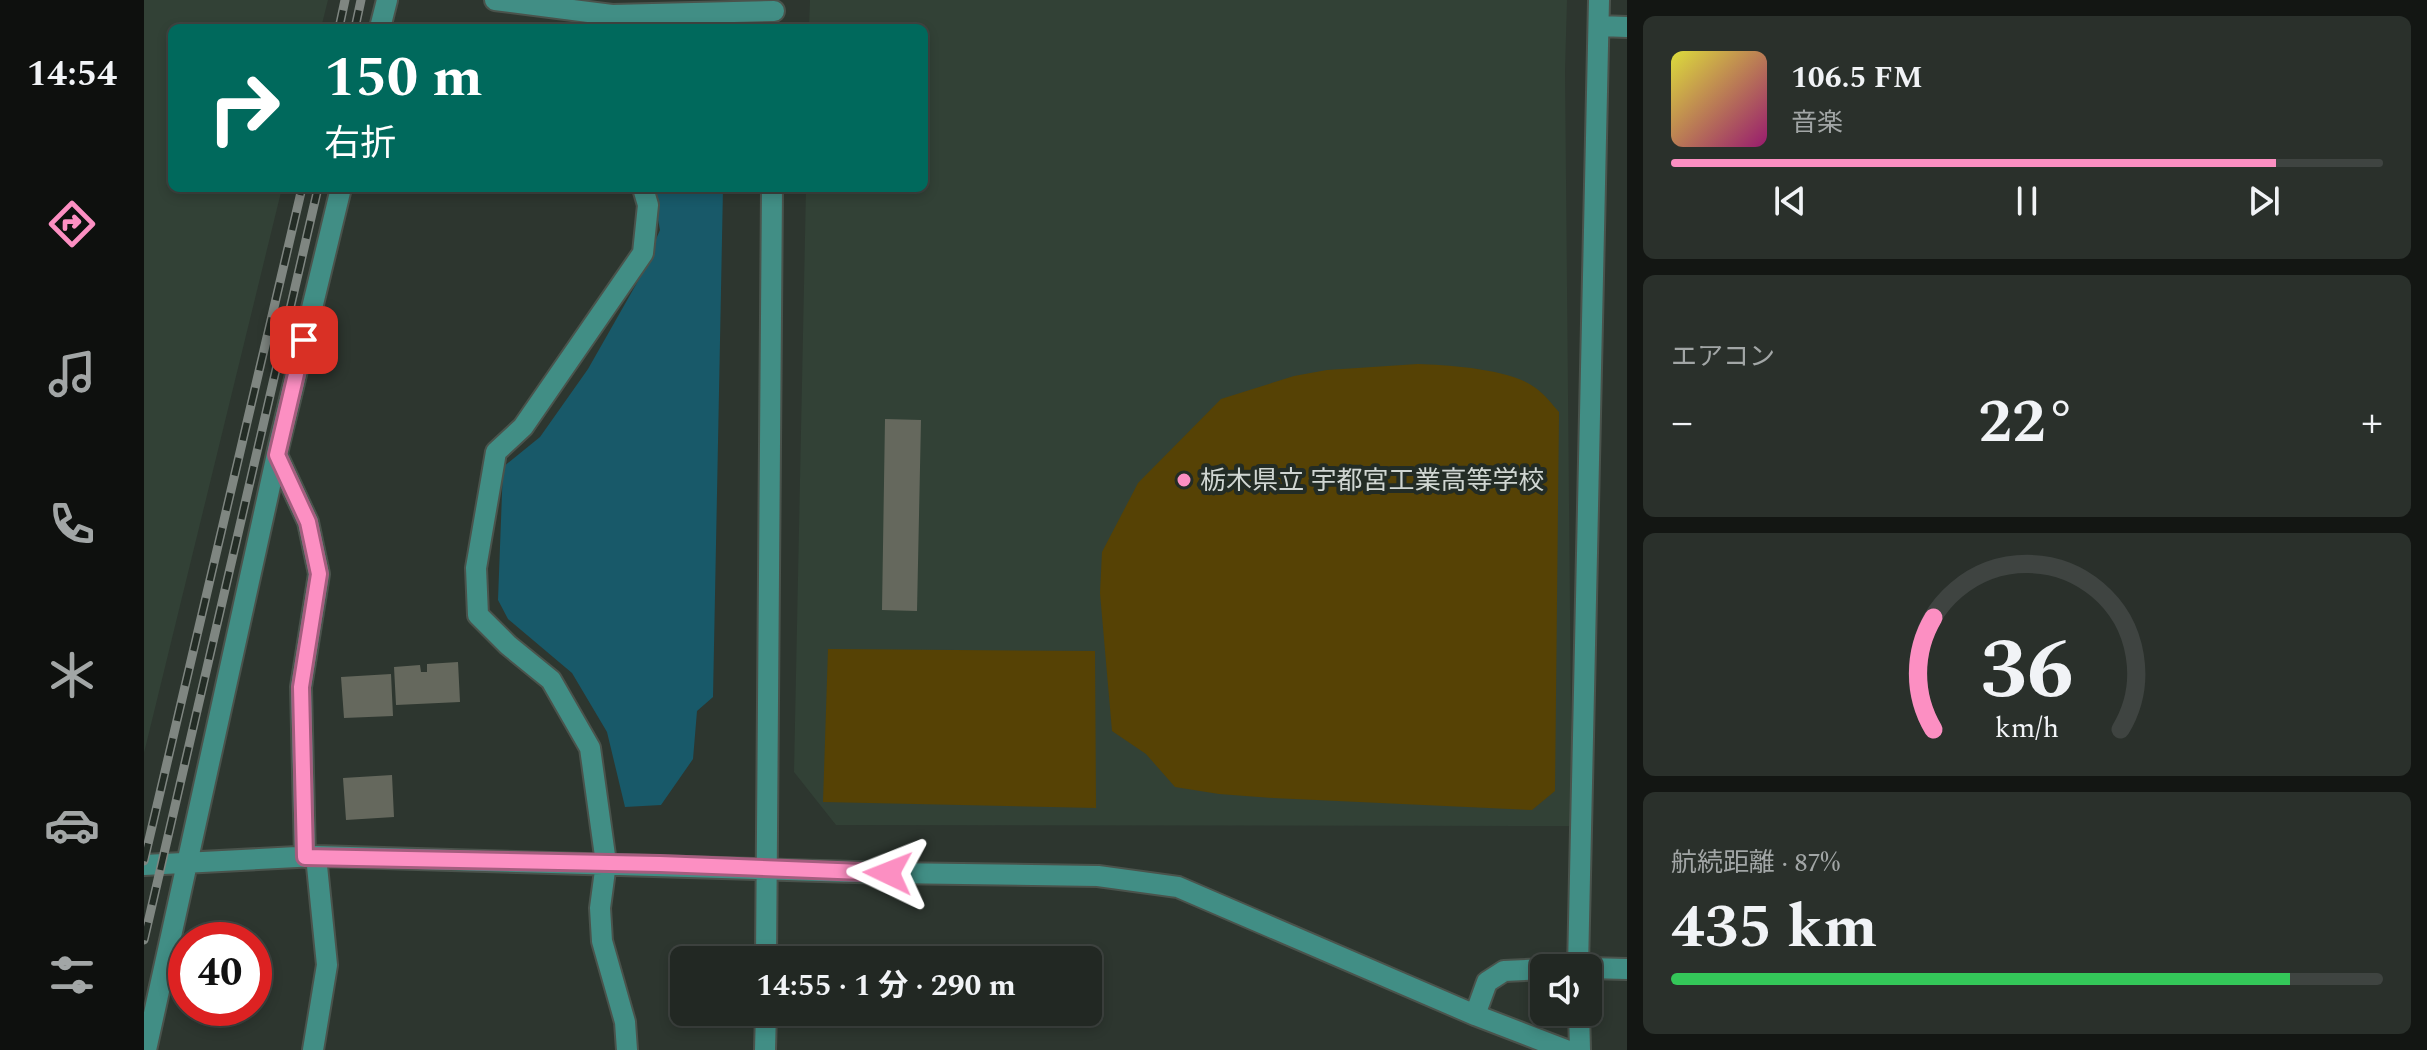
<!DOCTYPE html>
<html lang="ja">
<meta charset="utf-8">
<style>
:root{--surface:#222823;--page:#2a302b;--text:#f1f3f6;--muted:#a2a6a6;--line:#3f4441;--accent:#fc8fc2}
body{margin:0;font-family:Spectral,"Noto Sans JP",serif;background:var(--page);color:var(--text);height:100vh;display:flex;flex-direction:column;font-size:30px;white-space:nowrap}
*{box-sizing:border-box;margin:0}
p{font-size:26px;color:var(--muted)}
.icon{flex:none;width:44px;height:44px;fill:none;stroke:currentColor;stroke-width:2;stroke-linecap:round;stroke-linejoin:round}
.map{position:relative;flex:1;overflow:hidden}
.sheet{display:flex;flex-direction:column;gap:16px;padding:16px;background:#131613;width:800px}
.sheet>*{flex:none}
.hud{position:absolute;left:24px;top:24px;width:760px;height:168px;border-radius:12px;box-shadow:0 4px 12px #0003,0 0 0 2px var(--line);background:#00695c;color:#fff;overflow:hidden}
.buttons{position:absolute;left:1386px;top:954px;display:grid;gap:16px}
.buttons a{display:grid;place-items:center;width:72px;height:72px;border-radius:12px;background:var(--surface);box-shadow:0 4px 12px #0003,0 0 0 2px var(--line);font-size:40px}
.speed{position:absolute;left:24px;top:922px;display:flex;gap:16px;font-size:40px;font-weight:700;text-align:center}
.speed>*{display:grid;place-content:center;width:104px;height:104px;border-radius:50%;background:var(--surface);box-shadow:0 4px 12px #0003,0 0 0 2px var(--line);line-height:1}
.speed .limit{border:12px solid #d22;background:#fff;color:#111}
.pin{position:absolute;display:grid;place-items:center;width:68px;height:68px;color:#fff;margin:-34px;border-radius:16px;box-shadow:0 4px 12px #0006}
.me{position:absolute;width:88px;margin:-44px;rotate:272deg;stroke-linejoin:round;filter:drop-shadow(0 0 6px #0008)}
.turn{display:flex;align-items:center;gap:28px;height:168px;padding:0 24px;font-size:36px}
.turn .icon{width:104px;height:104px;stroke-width:2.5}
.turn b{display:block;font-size:56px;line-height:68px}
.big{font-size:60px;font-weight:700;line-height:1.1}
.sheet .tile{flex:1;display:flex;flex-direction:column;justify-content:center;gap:12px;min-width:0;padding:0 28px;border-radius:12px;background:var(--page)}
.sheet .dial{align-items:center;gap:0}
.dial svg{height:208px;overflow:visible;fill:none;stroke:var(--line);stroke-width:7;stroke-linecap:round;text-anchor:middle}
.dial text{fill:var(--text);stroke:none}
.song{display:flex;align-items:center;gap:24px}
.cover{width:96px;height:96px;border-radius:12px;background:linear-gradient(135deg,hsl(60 70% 55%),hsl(320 70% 35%))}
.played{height:8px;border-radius:4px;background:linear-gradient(90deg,var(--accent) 85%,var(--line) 85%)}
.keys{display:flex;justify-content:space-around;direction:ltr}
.heat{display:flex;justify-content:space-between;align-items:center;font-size:44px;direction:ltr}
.charge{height:12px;border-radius:6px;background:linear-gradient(90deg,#34c759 87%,var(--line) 0)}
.trip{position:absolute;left:526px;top:946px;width:432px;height:80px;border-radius:12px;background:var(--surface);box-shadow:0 4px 12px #0003,0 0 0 2px var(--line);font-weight:700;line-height:80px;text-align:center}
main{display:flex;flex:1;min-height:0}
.menu{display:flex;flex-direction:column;width:144px;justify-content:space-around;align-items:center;background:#0e100e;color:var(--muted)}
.menu .icon{width:56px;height:56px}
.menu .selected{color:var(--accent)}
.menu b{font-size:36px;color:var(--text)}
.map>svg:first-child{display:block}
</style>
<main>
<nav class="menu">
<b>14:54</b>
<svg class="icon selected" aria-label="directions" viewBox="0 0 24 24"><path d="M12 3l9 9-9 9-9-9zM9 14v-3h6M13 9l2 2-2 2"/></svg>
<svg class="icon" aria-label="music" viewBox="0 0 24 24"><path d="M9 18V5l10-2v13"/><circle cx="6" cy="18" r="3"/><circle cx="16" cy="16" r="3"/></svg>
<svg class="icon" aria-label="phone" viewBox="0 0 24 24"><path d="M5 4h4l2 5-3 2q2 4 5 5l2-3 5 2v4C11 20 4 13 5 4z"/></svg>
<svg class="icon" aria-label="climate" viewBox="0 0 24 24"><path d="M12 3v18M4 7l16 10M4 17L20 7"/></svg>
<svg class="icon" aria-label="car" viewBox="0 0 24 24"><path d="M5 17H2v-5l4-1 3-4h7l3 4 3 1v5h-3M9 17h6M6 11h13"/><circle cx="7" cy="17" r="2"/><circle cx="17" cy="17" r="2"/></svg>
<svg class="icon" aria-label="filters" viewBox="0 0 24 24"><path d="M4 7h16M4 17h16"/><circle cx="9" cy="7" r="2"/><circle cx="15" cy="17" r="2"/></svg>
</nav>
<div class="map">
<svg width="1483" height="1050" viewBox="0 0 1483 1050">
<rect width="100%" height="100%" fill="#2d362f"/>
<path fill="#324136" d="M 0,0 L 184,0 L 177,28 L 28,28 L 28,188 L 138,188 L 0,753 Z
M 666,0 L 1423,0 L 1421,71 L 1428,826 L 692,825 L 650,772 L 662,188 L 780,188 L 780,28 L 665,28 Z"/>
<path fill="#564205" d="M 1274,364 C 1305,365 1369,369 1393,389 C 1401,395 1408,404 1415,412 L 1411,791 L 1388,810 L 1129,798 L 1075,794 L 1031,787 L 1002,754 L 968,731 L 956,593 L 958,552 L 994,483 L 1077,399 L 1150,376 L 1183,370 Z
M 684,649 L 951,651 L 952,808 L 679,802 Z"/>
<path fill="#185969" d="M 508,188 L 579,188 L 569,697 L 553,711 L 549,759 L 517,805 L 481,807 L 463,732 L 428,673 L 364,619 L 354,600 L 359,467 L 396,437 L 444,369 L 494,281 L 516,230 Z"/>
<path fill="#65685d" d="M 741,419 L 777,420 L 773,611 L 738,610 Z
M 314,662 L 316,702 L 252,705 L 250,667 L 276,665 L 277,672 L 283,672 L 283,664 Z
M 247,674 L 249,716 L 200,718 L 197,677 Z
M 248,775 L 250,817 L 202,820 L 199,778 Z"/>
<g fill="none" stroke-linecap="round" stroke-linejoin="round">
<g stroke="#4a534c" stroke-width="24">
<path id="minor" d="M 351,0 L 468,15
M 1455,26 L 1483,27
M 236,28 L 243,0
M 469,28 L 468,15 L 630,11
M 133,455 L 164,522 L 175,574 L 157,687 L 161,857
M 0,865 L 172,856 L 744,873 L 954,876 L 1034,887 L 1331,1015 L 1422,1050
M 622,960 L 628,188
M 1434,968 L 1455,0
M 1444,968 L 1483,969
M 1435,1012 L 1436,1050
M 1331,1015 L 1343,982 L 1360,971 L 1400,969
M 2,1050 L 135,445 L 197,188
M 169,1050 L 183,965 L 172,856
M 483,1050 L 481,1022 L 458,941 L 456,908 L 462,863 L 446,748 L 407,680 L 364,645 L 334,615 L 332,568 L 352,452 L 379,427 L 499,253 L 504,205 L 499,188
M 621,1050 L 622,1012"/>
</g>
<use href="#minor" stroke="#418e85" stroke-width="20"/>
<g stroke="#7f8681" stroke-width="9">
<path id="rail" d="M 195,28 L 201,0
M 211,28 L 217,0
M 0,861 L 158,188
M 0,940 L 174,188"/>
</g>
<use href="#rail" stroke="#232c25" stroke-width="6" stroke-dasharray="18" stroke-linecap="butt"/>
</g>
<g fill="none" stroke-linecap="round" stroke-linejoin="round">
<g stroke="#a45d7e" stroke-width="20">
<path id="route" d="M 160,340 L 133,455 L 164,522 L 175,574 L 157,687 L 161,857 L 516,864 L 744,873"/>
</g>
<use href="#route" stroke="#fc8fc2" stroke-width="14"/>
</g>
<circle fill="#fc8fc2" stroke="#232c25" stroke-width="3" cx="1040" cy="480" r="8"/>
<g text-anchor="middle" stroke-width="8" stroke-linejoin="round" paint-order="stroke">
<g font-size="26" fill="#d0d6d2" stroke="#232c25" text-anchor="start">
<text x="1056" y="489">栃木県立 宇都宮工業高等学校</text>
</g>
</g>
</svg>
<div class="buttons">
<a><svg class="icon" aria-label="sound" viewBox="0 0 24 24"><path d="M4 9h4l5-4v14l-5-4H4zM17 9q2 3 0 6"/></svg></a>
</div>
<div class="speed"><div class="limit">40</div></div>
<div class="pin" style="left:160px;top:340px;background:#d93025"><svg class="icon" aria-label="arrive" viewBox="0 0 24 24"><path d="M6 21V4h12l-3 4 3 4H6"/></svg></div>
<svg class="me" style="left:744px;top:873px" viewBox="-20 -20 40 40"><path d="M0-17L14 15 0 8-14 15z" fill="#fc8fc2" stroke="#fff" stroke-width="4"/></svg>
<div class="trip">14:55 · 1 分 · 290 m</div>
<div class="hud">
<div class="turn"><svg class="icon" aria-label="right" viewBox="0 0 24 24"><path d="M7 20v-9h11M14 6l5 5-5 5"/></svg><div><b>150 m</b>右折</div></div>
</div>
</div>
<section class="sheet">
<div class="tile">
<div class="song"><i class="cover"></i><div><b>106.5 FM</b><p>音楽</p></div></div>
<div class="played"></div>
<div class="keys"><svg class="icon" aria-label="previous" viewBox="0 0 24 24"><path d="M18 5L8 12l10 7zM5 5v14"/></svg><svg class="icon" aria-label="pause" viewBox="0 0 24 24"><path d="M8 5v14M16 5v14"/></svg><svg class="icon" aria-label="next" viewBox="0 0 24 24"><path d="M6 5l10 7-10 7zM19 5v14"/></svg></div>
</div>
<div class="tile"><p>エアコン</p>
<div class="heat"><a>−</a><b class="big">22°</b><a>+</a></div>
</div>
<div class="tile dial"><svg viewBox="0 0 100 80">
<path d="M14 69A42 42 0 1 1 86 69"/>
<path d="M14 69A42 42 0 0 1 14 26" stroke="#fc8fc2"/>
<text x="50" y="56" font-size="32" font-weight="700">36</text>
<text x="50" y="72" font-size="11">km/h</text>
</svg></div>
<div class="tile"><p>航続距離 · 87%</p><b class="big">435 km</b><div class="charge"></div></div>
</section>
</main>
